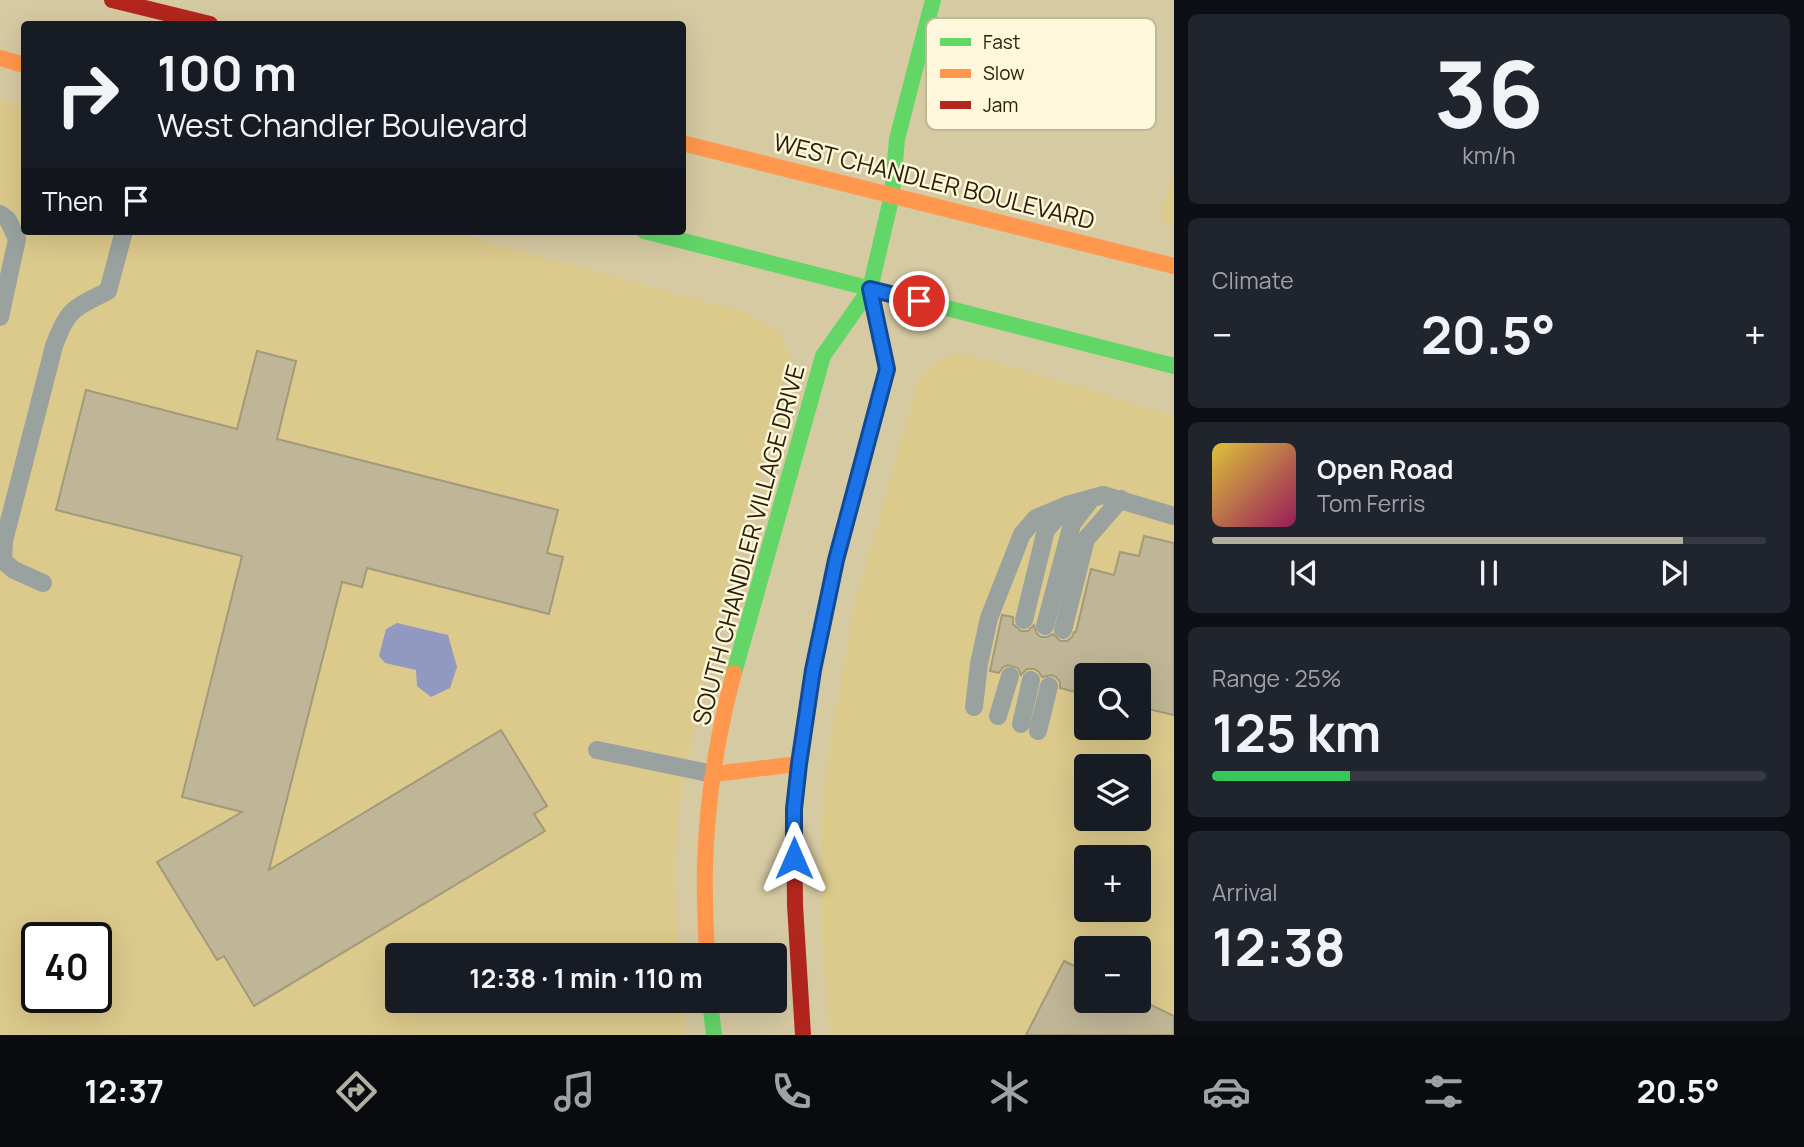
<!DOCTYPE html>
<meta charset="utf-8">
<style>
:root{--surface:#171b24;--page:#20242c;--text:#f1f3f6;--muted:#9ea1a6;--line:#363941;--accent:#b2afa2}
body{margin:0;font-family:Manrope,sans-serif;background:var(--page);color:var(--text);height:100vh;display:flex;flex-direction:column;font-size:26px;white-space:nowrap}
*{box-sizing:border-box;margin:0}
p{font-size:23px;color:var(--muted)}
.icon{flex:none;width:38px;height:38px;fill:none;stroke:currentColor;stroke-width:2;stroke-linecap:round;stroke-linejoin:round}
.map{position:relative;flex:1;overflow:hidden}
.side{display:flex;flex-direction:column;gap:14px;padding:14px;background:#0d0f14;width:630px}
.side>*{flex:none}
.hud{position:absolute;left:21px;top:21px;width:665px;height:214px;border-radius:7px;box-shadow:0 7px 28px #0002;background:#171b24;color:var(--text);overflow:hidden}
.buttons{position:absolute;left:1074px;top:663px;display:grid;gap:14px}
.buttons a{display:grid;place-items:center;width:77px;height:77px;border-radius:7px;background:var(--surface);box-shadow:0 7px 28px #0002;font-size:35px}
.speed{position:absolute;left:21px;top:922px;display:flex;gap:14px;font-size:35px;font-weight:700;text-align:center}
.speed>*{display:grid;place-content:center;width:91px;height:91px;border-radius:50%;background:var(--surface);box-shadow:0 7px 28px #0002;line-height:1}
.speed .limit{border:4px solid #111;border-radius:10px;background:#fff;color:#111}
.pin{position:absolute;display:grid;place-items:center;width:60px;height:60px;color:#fff;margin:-30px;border:4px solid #fff;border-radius:50%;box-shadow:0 2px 7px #0007}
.me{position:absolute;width:77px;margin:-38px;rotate:0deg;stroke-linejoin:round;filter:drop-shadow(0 0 5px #0008)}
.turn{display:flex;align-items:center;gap:24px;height:147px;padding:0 21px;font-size:32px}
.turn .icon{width:91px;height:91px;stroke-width:2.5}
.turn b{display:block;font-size:49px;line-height:60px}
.then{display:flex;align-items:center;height:66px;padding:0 21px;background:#0003;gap:14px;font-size:26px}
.big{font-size:52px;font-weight:700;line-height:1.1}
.side .tile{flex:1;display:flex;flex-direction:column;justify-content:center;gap:10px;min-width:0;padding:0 24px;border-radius:10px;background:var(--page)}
.side .dial{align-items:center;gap:0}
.dial b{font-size:91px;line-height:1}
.song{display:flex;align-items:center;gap:21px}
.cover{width:84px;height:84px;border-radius:10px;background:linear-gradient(135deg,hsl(50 70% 55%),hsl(330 70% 35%))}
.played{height:7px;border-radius:4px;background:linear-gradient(90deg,var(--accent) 85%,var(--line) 85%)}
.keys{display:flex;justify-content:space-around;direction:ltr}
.heat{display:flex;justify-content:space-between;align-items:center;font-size:38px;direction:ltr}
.charge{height:10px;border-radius:5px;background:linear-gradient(90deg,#34c759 25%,var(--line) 0)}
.trip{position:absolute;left:385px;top:943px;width:402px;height:70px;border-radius:7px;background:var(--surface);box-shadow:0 7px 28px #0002;font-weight:700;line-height:70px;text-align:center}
.tabs{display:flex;height:112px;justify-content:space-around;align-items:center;background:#090b0e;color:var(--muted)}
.tabs .icon{width:49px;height:49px}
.tabs .active{color:var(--accent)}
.tabs b{font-size:32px;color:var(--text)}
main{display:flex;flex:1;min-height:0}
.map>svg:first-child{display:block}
</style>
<main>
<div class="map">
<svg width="1174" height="1035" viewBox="0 0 1174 1035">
<rect width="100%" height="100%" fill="#d6caa3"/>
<path fill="#dcc98c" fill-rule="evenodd" d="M 0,99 L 24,105 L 24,231 L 448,231 L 744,312 L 779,330 L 791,359 L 790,372 L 726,591 L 699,706 L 678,809 L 675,871 L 678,955 L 397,956 L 397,1001 L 683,1001 L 686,1035 L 0,1035 ZM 37,938 L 96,938 L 96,998 L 37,998 Z
M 1174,170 L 1174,226 L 1159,222 Z
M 954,353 L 970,355 L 1088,389 L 1174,416 L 1174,1035 L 830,1035 L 821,925 L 822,811 L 831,736 L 855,603 L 919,378 L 936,362 ZM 1087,676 L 1139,676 L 1139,728 L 1087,728 ZM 1087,766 L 1139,766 L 1139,819 L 1087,819 ZM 1087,858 L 1139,858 L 1139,910 L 1087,910 ZM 1087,948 L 1139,948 L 1139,1001 L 1087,1001 Z"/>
<path fill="#9199c1" d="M 397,623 L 448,635 L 457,667 L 450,688 L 431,697 L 417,686 L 416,670 L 385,663 L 379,656 L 386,629 Z"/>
<path fill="#bfb697" stroke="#a39a7b" stroke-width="2" d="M 257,351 L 296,361 L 277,439 L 558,510 L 547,553 L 563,557 L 549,614 L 367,568 L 362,587 L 342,582 L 269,870 L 501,730 L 547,806 L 534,814 L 545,831 L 254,1006 L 224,956 L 217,960 L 157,862 L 242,812 L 182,797 L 242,556 L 56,510 L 86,390 L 237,429 Z
M 1144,536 L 1174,543 L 1174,715 L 1139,707 L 1139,676 L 1087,676 L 1087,695 L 1060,688 L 1060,682 L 1056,677 L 1051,675 L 1042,677 L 1039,672 L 1034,669 L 1027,669 L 1021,675 L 1018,668 L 1008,665 L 1003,667 L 999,673 L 990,671 L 1002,615 L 1013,617 L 1013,624 L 1021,631 L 1028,631 L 1034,625 L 1037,634 L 1041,637 L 1047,637 L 1053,634 L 1060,641 L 1067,641 L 1072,637 L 1074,632 L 1076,632 L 1091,569 L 1114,575 L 1120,552 L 1139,556 Z
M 1064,961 L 1087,972 L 1087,1001 L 1139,1001 L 1139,999 L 1174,1016 L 1174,1035 L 1026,1035 Z"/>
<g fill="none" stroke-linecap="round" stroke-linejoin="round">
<path stroke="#99a29e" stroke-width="18" d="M 0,214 L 8,220 L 17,239 L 0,317
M 43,583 L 14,570 L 3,561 L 4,541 L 54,346 C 68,308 74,308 108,291 L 124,231
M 1024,620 L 1046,530 L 1065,508
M 1045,626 L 1072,524 L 1092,498
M 1063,630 L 1086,539 L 1121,499
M 974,707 L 979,664 L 989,618 L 1022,534 L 1036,518 L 1067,505 L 1103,495 L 1174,516
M 998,716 L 1010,676
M 1021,724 L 1031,680
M 1038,731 L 1049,686
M 597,750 L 713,774"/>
<path stroke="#63d668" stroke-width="16" d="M 644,231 L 1174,366
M 867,445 L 887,369 L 870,289
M 734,673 L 823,356 L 870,289 L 892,195 L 897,139 L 933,0
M 710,1001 L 714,1035"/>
<path stroke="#ff974d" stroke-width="16" d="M 0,58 L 24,65
M 682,143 L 1174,266
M 803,735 L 813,670 L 836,560 L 867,445
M 713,774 L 799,764
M 707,956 C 706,926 704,895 705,865 C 707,801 717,735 734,673"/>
<path stroke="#b3261e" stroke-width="16" d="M 112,0 L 210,24
M 803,1035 L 795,905 L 794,809 L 803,735"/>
</g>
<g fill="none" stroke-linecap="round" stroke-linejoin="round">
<g stroke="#114b97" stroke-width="18">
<path id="route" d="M 794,858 L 794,809 L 799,764 L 813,670 L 836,560 L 887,369 L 870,289 L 919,301"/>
</g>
<use href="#route" stroke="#1a73e8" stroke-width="12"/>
</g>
<g text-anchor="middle" stroke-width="5" stroke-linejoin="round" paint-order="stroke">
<g font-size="24" fill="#2a2104" stroke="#fff7db">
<text transform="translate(934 182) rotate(14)" y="8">WEST CHANDLER BOULEVARD</text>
<text transform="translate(749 545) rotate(-75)" y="8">SOUTH CHANDLER VILLAGE DRIVE</text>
</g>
</g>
<rect x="926" y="18" width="230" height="112" rx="10" fill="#fff7db" stroke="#bfb79a" stroke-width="2"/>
<rect x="940" y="38" width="31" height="8" fill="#63d668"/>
<rect x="940" y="69" width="31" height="9" fill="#ff974d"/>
<rect x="940" y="101" width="31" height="8" fill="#b3261e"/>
<g font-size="19" fill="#2a2104">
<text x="983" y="49">Fast</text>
<text x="983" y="80">Slow</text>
<text x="983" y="112">Jam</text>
</g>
</svg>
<div class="buttons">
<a><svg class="icon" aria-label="search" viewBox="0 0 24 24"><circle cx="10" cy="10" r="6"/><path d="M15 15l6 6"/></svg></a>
<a><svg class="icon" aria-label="layers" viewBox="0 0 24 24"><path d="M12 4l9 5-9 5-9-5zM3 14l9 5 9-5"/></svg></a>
<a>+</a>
<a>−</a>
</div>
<div class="speed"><div class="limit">40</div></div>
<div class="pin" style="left:919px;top:301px;background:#d93025"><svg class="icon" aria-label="arrive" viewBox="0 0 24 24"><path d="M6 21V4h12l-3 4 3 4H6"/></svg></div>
<svg class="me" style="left:794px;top:858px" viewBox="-20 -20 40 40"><path d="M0-17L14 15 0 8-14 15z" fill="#1a73e8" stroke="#fff" stroke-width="4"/></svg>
<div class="trip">12:38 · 1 min · 110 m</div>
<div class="hud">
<div class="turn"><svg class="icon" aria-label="right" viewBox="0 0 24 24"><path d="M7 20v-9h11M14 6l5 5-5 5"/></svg><div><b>100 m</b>West Chandler Boulevard</div></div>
<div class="then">Then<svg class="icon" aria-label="arrive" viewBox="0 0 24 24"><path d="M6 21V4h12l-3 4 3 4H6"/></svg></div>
</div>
</div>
<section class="side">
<div class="tile dial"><b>36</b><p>km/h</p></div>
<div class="tile"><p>Climate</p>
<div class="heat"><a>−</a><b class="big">20.5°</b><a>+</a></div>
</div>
<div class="tile">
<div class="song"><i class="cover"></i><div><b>Open Road</b><p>Tom Ferris</p></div></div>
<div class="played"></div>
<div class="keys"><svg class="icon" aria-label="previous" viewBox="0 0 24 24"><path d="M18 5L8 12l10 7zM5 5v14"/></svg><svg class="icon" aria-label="pause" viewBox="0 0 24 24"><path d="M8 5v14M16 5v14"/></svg><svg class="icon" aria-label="next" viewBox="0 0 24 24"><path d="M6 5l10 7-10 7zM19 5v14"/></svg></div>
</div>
<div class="tile"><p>Range · 25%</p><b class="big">125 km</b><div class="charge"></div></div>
<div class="tile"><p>Arrival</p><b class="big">12:38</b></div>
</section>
</main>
<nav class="tabs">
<b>12:37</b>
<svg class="icon active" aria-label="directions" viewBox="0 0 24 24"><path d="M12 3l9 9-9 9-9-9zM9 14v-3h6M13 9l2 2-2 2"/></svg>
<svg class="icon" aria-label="music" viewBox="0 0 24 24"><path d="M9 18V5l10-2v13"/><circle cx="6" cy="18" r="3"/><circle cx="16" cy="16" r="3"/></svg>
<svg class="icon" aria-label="phone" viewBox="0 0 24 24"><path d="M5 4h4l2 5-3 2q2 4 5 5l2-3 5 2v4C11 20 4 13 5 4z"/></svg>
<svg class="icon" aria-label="climate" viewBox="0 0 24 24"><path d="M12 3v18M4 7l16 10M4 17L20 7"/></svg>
<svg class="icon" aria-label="car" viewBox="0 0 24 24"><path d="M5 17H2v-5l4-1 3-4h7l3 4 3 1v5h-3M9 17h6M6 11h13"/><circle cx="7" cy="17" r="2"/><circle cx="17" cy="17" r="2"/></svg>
<svg class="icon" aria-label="filters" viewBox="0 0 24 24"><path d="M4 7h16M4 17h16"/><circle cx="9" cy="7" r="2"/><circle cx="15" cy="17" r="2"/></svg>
<b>20.5°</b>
</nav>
